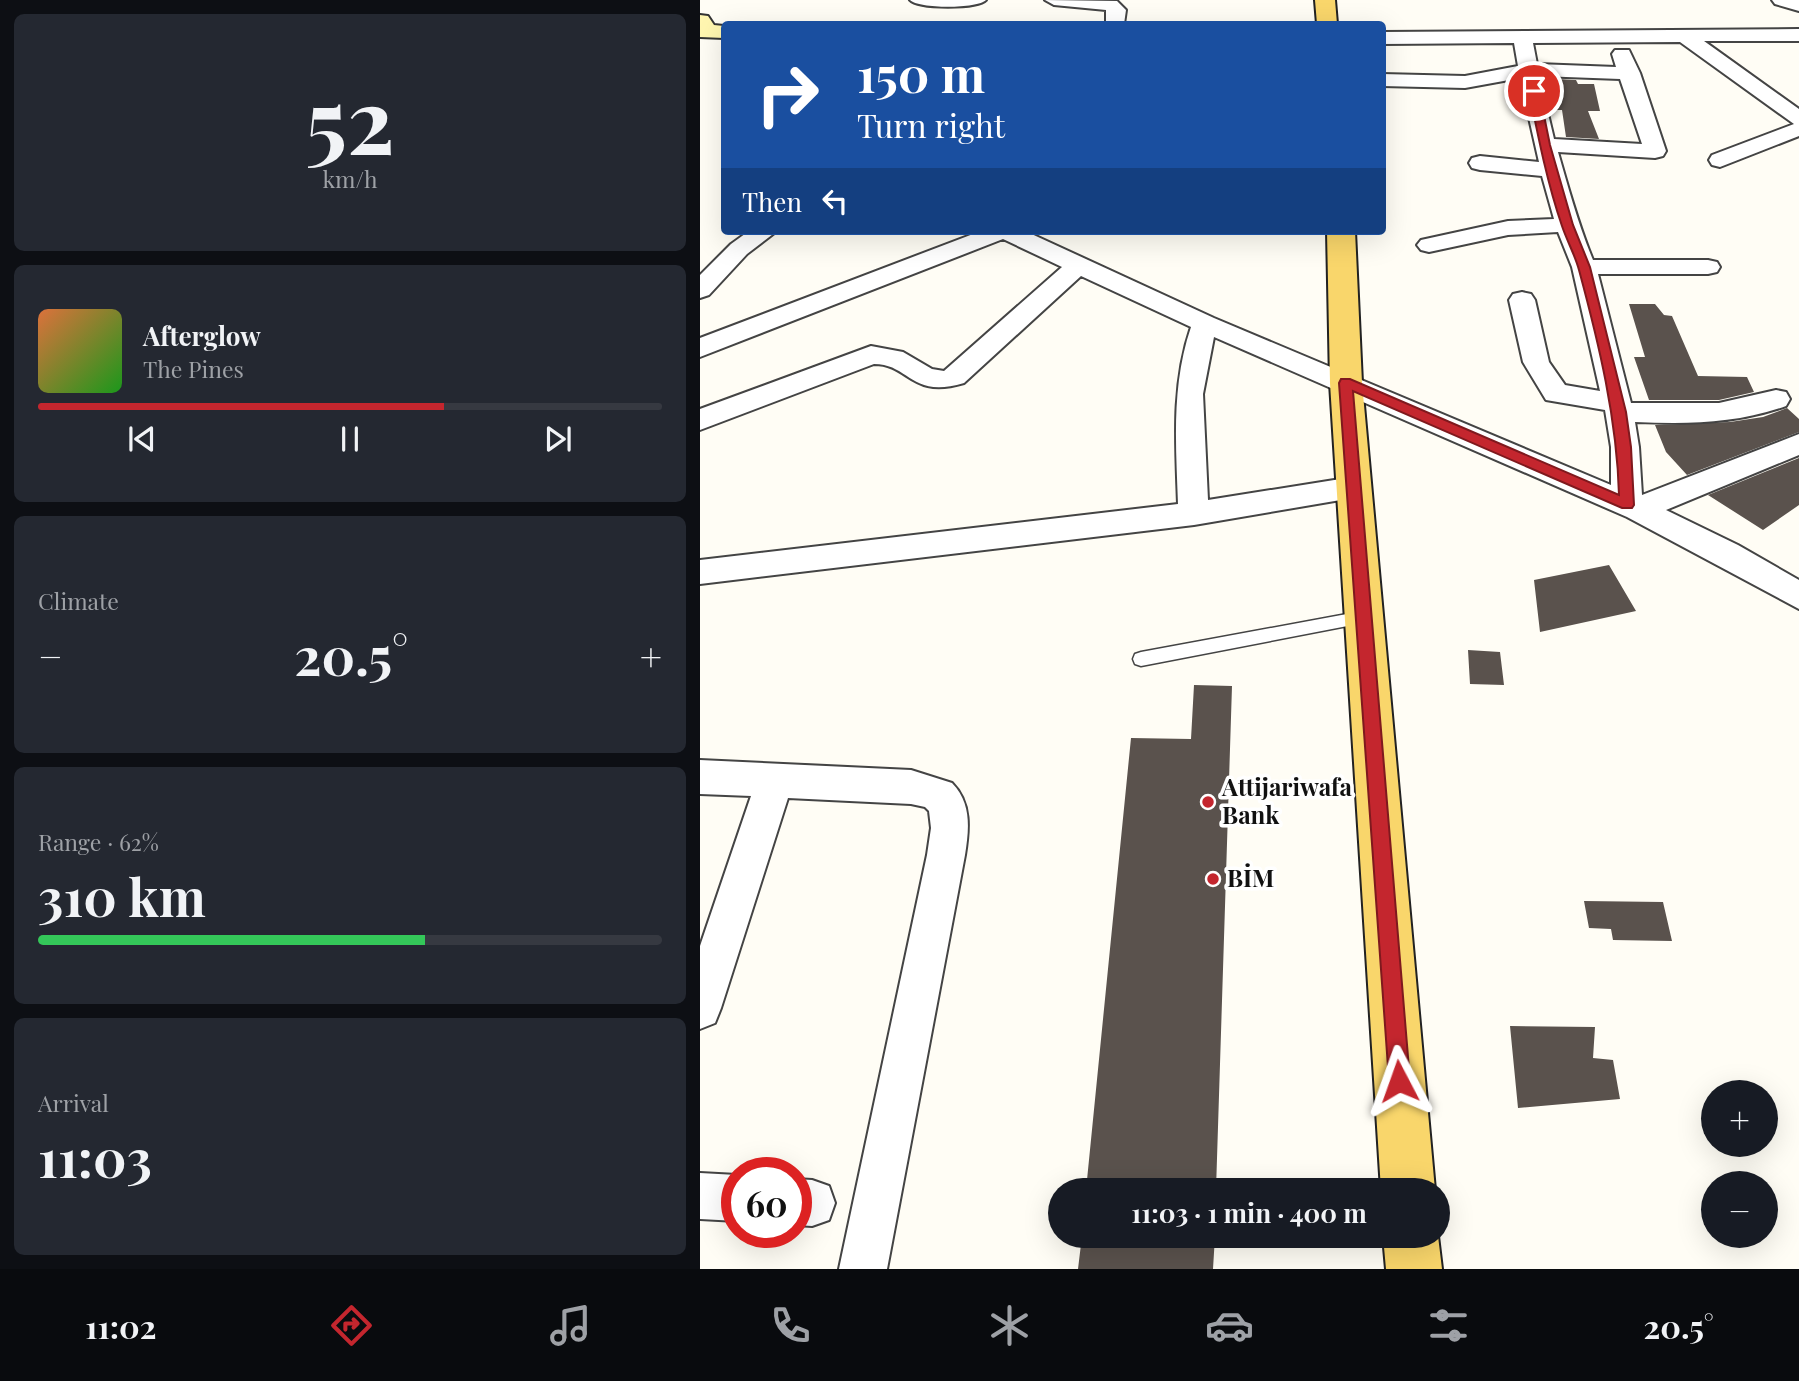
<!DOCTYPE html>
<meta charset="utf-8">
<style>
:root{--surface:#171b24;--page:#242831;--text:#f1f3f6;--muted:#9ea1a6;--line:#363941;--accent:#c4262e}
body{margin:0;font-family:"Playfair Display",serif;background:var(--page);color:var(--text);height:100vh;display:flex;flex-direction:column;font-size:26px;white-space:nowrap}
*{box-sizing:border-box;margin:0}
p{font-size:23px;color:var(--muted)}
.icon{flex:none;width:38px;height:38px;fill:none;stroke:currentColor;stroke-width:2;stroke-linecap:round;stroke-linejoin:round}
.map{position:relative;flex:1;overflow:hidden}
.sheet{display:flex;flex-direction:column;gap:14px;padding:14px;background:#0d0f14;width:700px}
.sheet>*{flex:none}
.banner{position:absolute;left:21px;top:21px;width:665px;height:214px;border-radius:7px;box-shadow:0 7px 28px #0002;background:#1a4fa0;color:#fff;overflow:hidden}
.fabs{position:absolute;left:1001px;top:1080px;display:grid;gap:14px}
.fabs a{display:grid;place-items:center;width:77px;height:77px;border-radius:50%;background:var(--surface);box-shadow:0 7px 28px #0002;font-size:35px}
.speed{position:absolute;left:21px;top:1157px;display:flex;gap:14px;font-size:35px;font-weight:700;text-align:center}
.speed>*{display:grid;place-content:center;width:91px;height:91px;border-radius:50%;background:var(--surface);box-shadow:0 7px 28px #0002;line-height:1}
.speed .limit{border:10px solid #d22;background:#fff;color:#111}
.pin{position:absolute;display:grid;place-items:center;width:60px;height:60px;color:#fff;margin:-30px;border:4px solid #fff;border-radius:50%;box-shadow:0 2px 7px #0007}
.me{position:absolute;width:77px;margin:-38px;rotate:356deg;stroke-linejoin:round;filter:drop-shadow(0 0 5px #0008)}
.turn{display:flex;align-items:center;gap:24px;height:147px;padding:0 21px;font-size:32px}
.turn .icon{width:91px;height:91px;stroke-width:2.5}
.turn b{display:block;font-size:49px;line-height:60px}
.then{display:flex;align-items:center;height:66px;padding:0 21px;background:#0003;gap:14px;font-size:26px}
.big{font-size:52px;font-weight:700;line-height:1.1}
.sheet .widget{flex:1;display:flex;flex-direction:column;justify-content:center;gap:10px;min-width:0;padding:0 24px;border-radius:10px;background:var(--page)}
.sheet .dial{align-items:center;gap:0}
.dial b{font-size:91px;line-height:1}
.song{display:flex;align-items:center;gap:21px}
.cover{width:84px;height:84px;border-radius:10px;background:linear-gradient(135deg,hsl(20 70% 55%),hsl(120 70% 35%))}
.played{height:7px;border-radius:4px;background:linear-gradient(90deg,var(--accent) 65%,var(--line) 65%)}
.keys{display:flex;justify-content:space-around;direction:ltr}
.heat{display:flex;justify-content:space-between;align-items:center;font-size:38px;direction:ltr}
.charge{height:10px;border-radius:5px;background:linear-gradient(90deg,#34c759 62%,var(--line) 0)}
.trip{position:absolute;left:348px;top:1178px;width:402px;height:70px;border-radius:35px;background:var(--surface);box-shadow:0 7px 28px #0002;font-weight:700;line-height:70px;text-align:center}
.menu{display:flex;height:112px;justify-content:space-around;align-items:center;background:#090b0e;color:var(--muted)}
.menu .icon{width:49px;height:49px}
.menu .active{color:var(--accent)}
.menu b{font-size:32px;color:var(--text)}
main{display:flex;flex:1;min-height:0}
.map>svg:first-child{display:block}
</style>
<main>
<section class="sheet">
<div class="widget dial"><b>52</b><p>km/h</p></div>
<div class="widget">
<div class="song"><i class="cover"></i><div><b>Afterglow</b><p>The Pines</p></div></div>
<div class="played"></div>
<div class="keys"><svg class="icon" aria-label="previous" viewBox="0 0 24 24"><path d="M18 5L8 12l10 7zM5 5v14"/></svg><svg class="icon" aria-label="pause" viewBox="0 0 24 24"><path d="M8 5v14M16 5v14"/></svg><svg class="icon" aria-label="next" viewBox="0 0 24 24"><path d="M6 5l10 7-10 7zM19 5v14"/></svg></div>
</div>
<div class="widget"><p>Climate</p>
<div class="heat"><a>−</a><b class="big">20.5°</b><a>+</a></div>
</div>
<div class="widget"><p>Range · 62%</p><b class="big">310 km</b><div class="charge"></div></div>
<div class="widget"><p>Arrival</p><b class="big">11:03</b></div>
</section>
<div class="map">
<svg width="1099" height="1269" viewBox="0 0 1099 1269">
<rect width="100%" height="100%" fill="#fffdf5"/>
<path fill="#5a524d" d="M 857,79 L 876,80 L 878,84 L 894,84 L 900,111 L 888,111 L 899,139 L 866,137 L 862,110 L 850,110 L 844,85 L 858,85 Z
M 810,86 L 819,86 L 824,109 L 810,109 Z
M 929,304 L 955,304 L 964,315 L 972,316 L 998,376 L 1047,377 L 1054,392 L 1019,400 L 949,400 L 934,357 L 945,357 Z
M 1087,408 L 1099,419 L 1099,432 L 987,475 L 966,452 L 955,425 L 1030,422 L 1063,417 Z
M 1099,458 L 1099,505 L 1063,530 L 1008,495 Z
M 909,565 L 936,611 L 840,632 L 834,580 Z
M 768,650 L 800,652 L 804,685 L 770,684 Z
M 494,685 L 532,686 L 516,1190 L 386,1190 L 431,738 L 491,739 Z
M 884,901 L 963,902 L 972,941 L 913,940 L 911,929 L 889,928 Z
M 810,1026 L 895,1027 L 893,1058 L 913,1060 L 920,1099 L 818,1108 Z
M 382,1236 L 515,1236 L 513,1269 L 378,1269 Z"/>
<g fill="none" stroke-linecap="round" stroke-linejoin="round">
<g stroke="#444" stroke-width="3">
<path id="lane" d="M 663,611 L 668,613 L 671,617 L 668,621 L 663,623 L 441,666 L 435,664 L 433,659 L 435,654 L 441,652 Z"/>
</g>
<g stroke="#444" stroke-width="4">
<path id="street" d="M 210,0 L 286,0 C 278,9 218,9 210,0 Z
M 345,0 L 417,1 L 426,10 L 424,24 L 406,24 L 406,10 L 354,5 Z
M 1072,0 L 1099,0 L 1099,11 L 1075,4 Z
M 1099,29 L 1099,41 L 1004,41 L 1099,109 L 1099,136 L 1020,167 L 1012,165 L 1009,160 L 1012,155 L 1094,124 L 980,42 L 833,43 L 837,64 L 916,67 L 912,54 L 915,50 L 929,50 L 940,73 L 966,151 L 963,156 L 955,158 L 858,152 C 868,187 878,224 893,260 L 1008,260 L 1017,262 L 1020,267 L 1017,272 L 1008,274 L 898,274 L 931,403 L 1019,403 L 1076,390 L 1086,392 L 1090,399 L 1086,406 C 1035,424 988,424 935,422 L 939,447 L 942,495 L 1099,434 L 1099,455 L 966,510 L 1038,545 L 1099,580 L 1099,609 L 927,517 L 514,337 L 503,394 L 508,500 L 653,477 L 664,480 L 668,488 L 664,496 L 494,525 L 0,584 L 0,560 L 478,504 C 476,444 471,386 491,327 L 381,276 L 264,383 C 210,399 210,364 174,364 L 0,430 L 0,409 L 171,346 L 203,352 L 232,369 L 244,371 L 362,267 L 303,239 L 0,357 L 0,338 L 281,231 L 325,231 L 514,318 L 911,485 L 911,447 L 905,410 L 846,400 L 823,362 L 809,300 L 813,294 L 822,292 L 831,294 L 835,300 L 849,362 L 865,385 L 900,391 L 872,267 L 858,232 L 808,235 L 729,252 L 721,250 L 717,245 L 721,240 L 808,221 L 854,219 L 842,176 L 780,170 L 772,168 L 769,163 L 772,158 L 780,156 L 839,162 L 820,78 L 765,88 L 682,86 L 682,74 L 765,76 L 818,66 L 814,43 L 682,44 L 682,32 ZM 839,76 L 920,79 L 942,144 L 854,139 Z
M 49,231 L 77,231 L 47,254 L 9,295 L 0,298 L 0,275 L 31,244 Z
M 0,760 L 211,770 L 252,783 C 272,803 269,830 265,855 L 187,1269 L 139,1269 L 227,855 L 231,828 L 229,811 L 225,807 L 211,804 L 88,798 L 21,1008 L 15,1023 L 0,1029 L 0,946 L 51,796 L 0,794 Z
M 0,1173 L 37,1175 L 37,1221 L 0,1219 Z
M 96,1179 L 112,1180 L 129,1186 L 135,1203 L 129,1220 L 112,1226 L 96,1225 Z"/>
</g>
<g stroke="#333" stroke-width="4">
<path id="secondary" d="M 0,15 L 8,16 L 14,25 L 24,26 L 24,38 L 0,37 Z"/>
</g>
<g stroke="#222" stroke-width="4">
<path id="primary" d="M 615,0 L 635,0 L 637,24 L 617,24 Z
M 627,231 L 655,231 L 662,383 L 735,1190 L 681,1190 L 630,383 Z
M 683,1236 L 738,1236 L 742,1269 L 686,1269 Z"/>
</g>
<use href="#lane" fill="#fff" fill-rule="evenodd"/>
<use href="#street" fill="#fff" fill-rule="evenodd"/>
<use href="#secondary" fill="#fff6b0" fill-rule="evenodd"/>
<use href="#primary" fill="#f9d66b" fill-rule="evenodd"/>
</g>
<path fill="#c4262e" stroke="#7f191e" stroke-width="2" d="M 834,88 L 839,91 L 850,145 L 873,225 L 890,267 L 926,412 L 931,447 L 934,505 L 932,508 L 922,508 L 653,391 L 710,1081 L 707,1088 L 699,1091 L 692,1088 L 689,1081 L 639,383 L 641,379 L 650,379 L 919,495 C 917,419 899,344 879,270 C 875,255 867,241 862,226 C 847,182 838,136 829,91 Z"/>
<g fill="#c4262e" stroke="#fff" stroke-width="2.5">
<circle cx="508" cy="802" r="7"/>
<circle cx="513" cy="879" r="7"/>
</g>
<g text-anchor="middle" stroke-width="7" stroke-linejoin="round" paint-order="stroke">
<g font-size="24" font-weight="bold" fill="#111" stroke="#fff" text-anchor="start">
<text x="522" y="796">Attijariwafa<tspan x="522" dy="28">Bank</tspan></text>
<text x="527" y="887">BİM</text>
</g>
</g>
</svg>
<div class="fabs">
<a>+</a>
<a>−</a>
</div>
<div class="speed"><div class="limit">60</div></div>
<div class="pin" style="left:834px;top:91px;background:#d93025"><svg class="icon" aria-label="arrive" viewBox="0 0 24 24"><path d="M6 21V4h12l-3 4 3 4H6"/></svg></div>
<svg class="me" style="left:699px;top:1081px" viewBox="-20 -20 40 40"><path d="M0-17L14 15 0 8-14 15z" fill="#c4262e" stroke="#fff" stroke-width="4"/></svg>
<div class="trip">11:03 · 1 min · 400 m</div>
<div class="banner">
<div class="turn"><svg class="icon" aria-label="right" viewBox="0 0 24 24"><path d="M7 20v-9h11M14 6l5 5-5 5"/></svg><div><b>150 m</b>Turn right</div></div>
<div class="then">Then<svg class="icon" aria-label="left" viewBox="0 0 24 24"><path d="M17 20v-9H6M10 6l-5 5 5 5"/></svg></div>
</div>
</div>
</main>
<nav class="menu">
<b>11:02</b>
<svg class="icon active" aria-label="directions" viewBox="0 0 24 24"><path d="M12 3l9 9-9 9-9-9zM9 14v-3h6M13 9l2 2-2 2"/></svg>
<svg class="icon" aria-label="music" viewBox="0 0 24 24"><path d="M9 18V5l10-2v13"/><circle cx="6" cy="18" r="3"/><circle cx="16" cy="16" r="3"/></svg>
<svg class="icon" aria-label="phone" viewBox="0 0 24 24"><path d="M5 4h4l2 5-3 2q2 4 5 5l2-3 5 2v4C11 20 4 13 5 4z"/></svg>
<svg class="icon" aria-label="climate" viewBox="0 0 24 24"><path d="M12 3v18M4 7l16 10M4 17L20 7"/></svg>
<svg class="icon" aria-label="car" viewBox="0 0 24 24"><path d="M5 17H2v-5l4-1 3-4h7l3 4 3 1v5h-3M9 17h6M6 11h13"/><circle cx="7" cy="17" r="2"/><circle cx="17" cy="17" r="2"/></svg>
<svg class="icon" aria-label="filters" viewBox="0 0 24 24"><path d="M4 7h16M4 17h16"/><circle cx="9" cy="7" r="2"/><circle cx="15" cy="17" r="2"/></svg>
<b>20.5°</b>
</nav>
